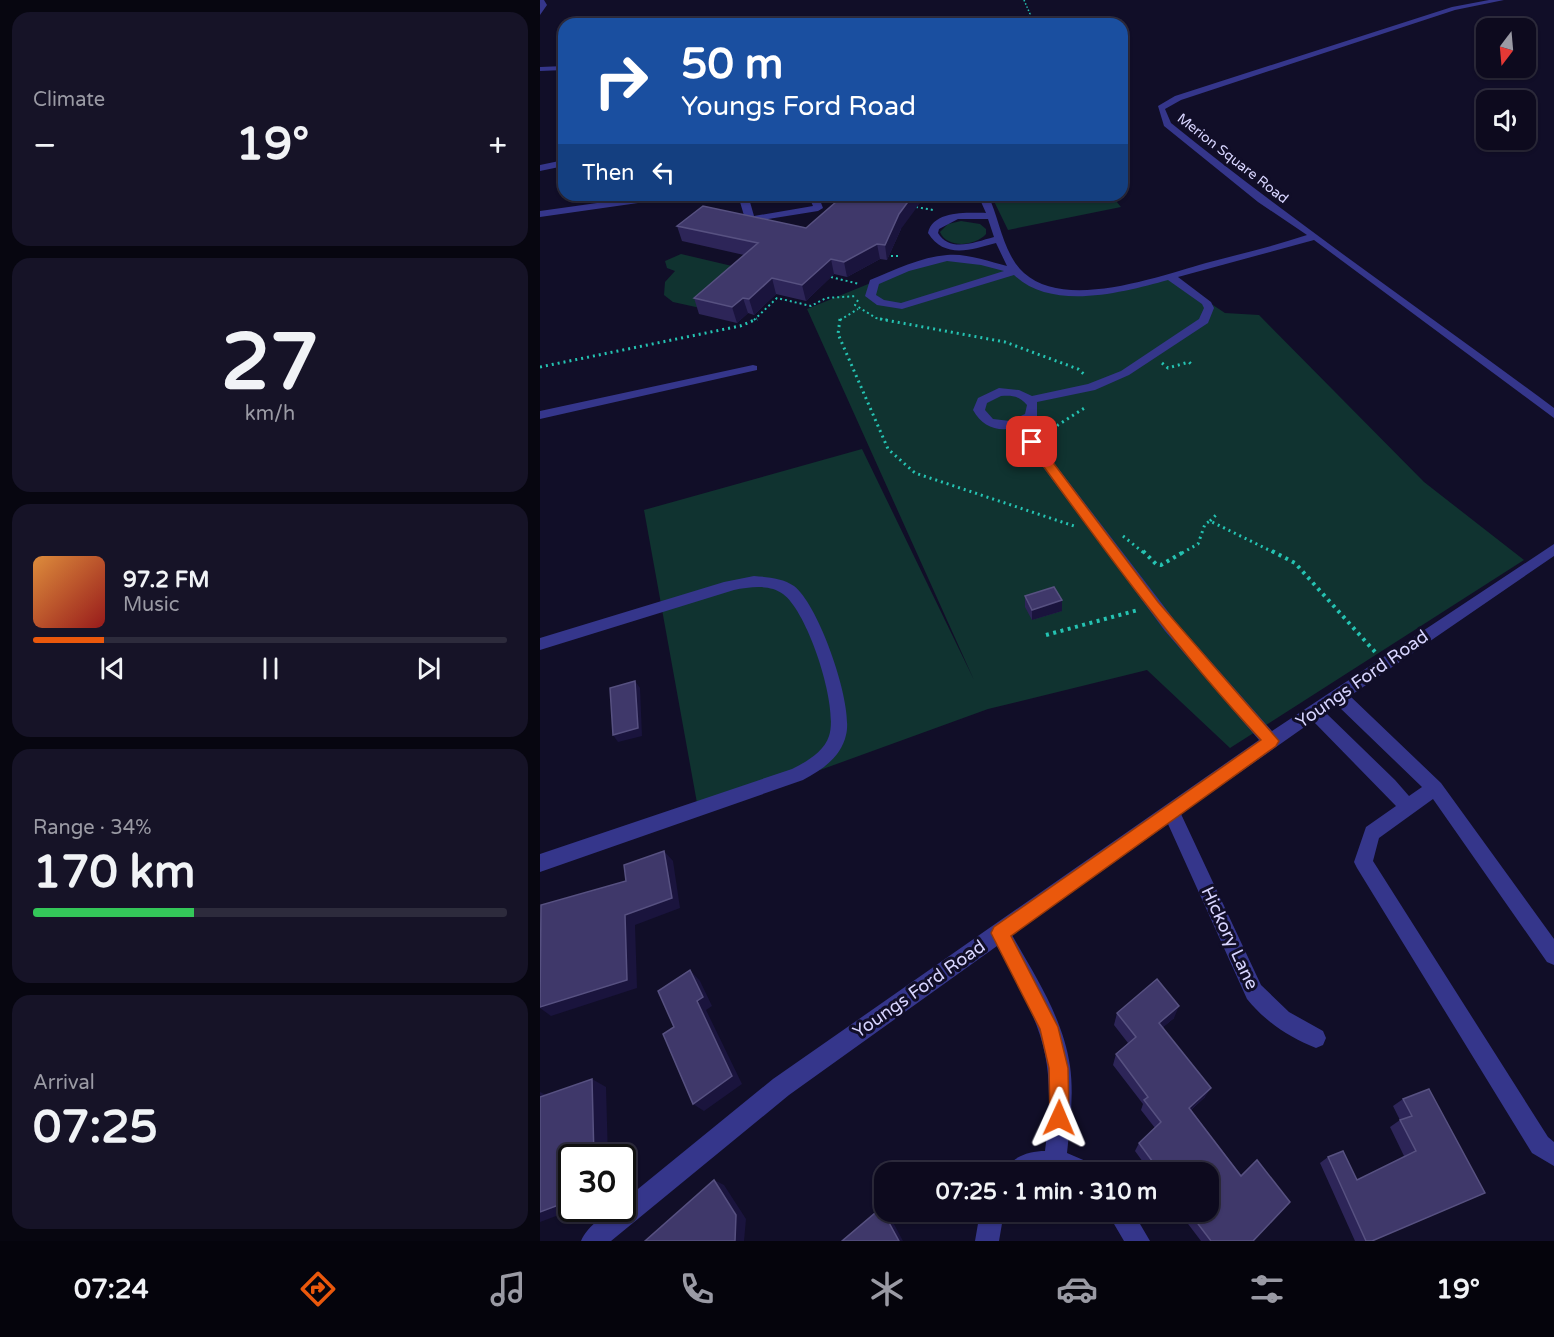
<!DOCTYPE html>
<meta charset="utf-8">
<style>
:root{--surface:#0d0a1e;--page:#161327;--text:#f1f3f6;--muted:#9a9aa4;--line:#2d2b3c;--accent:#ea580c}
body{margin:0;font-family:"Varela Round",sans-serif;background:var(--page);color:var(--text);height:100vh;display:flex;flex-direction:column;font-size:22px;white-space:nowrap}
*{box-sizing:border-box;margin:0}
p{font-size:20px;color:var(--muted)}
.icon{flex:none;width:33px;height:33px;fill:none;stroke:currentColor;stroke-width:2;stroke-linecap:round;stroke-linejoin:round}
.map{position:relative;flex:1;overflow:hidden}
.panel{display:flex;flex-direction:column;gap:12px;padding:12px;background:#070610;width:540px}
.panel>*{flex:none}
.top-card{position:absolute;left:18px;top:18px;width:570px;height:183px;border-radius:18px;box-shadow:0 2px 4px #0004,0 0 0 2px var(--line);background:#1a4fa0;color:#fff;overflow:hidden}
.needle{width:39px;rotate:196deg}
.fabs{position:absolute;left:936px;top:18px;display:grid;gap:12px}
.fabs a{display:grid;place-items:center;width:60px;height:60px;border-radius:12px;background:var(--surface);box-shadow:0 2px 4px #0004,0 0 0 2px var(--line);font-size:30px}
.speed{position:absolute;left:18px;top:1144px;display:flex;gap:12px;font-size:30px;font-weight:700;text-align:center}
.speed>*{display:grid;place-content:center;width:78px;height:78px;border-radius:50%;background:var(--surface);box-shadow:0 2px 4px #0004,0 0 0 2px var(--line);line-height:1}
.speed .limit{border:3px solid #111;border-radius:9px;background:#fff;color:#111}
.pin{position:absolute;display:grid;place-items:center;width:51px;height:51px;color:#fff;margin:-26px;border-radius:12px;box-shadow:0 3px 9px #0006}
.me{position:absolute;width:66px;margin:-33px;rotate:1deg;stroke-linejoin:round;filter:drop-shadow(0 0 4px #0008)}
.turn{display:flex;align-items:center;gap:21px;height:126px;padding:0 24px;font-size:27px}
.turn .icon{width:78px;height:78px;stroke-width:2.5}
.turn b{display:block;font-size:42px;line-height:51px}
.then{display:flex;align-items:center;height:57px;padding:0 24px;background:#0003;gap:12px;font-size:22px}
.big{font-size:45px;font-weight:700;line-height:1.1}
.panel .tile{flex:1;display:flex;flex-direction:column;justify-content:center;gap:9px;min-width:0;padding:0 21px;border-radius:18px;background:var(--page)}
.panel .dial{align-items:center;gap:0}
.dial b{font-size:78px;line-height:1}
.song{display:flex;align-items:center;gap:18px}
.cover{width:72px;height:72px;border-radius:9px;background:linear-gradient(135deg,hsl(30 70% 55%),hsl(0 70% 35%))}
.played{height:6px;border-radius:3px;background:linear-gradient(90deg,var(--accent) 15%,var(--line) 15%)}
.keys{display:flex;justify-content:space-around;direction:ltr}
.heat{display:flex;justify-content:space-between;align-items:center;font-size:33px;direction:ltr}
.charge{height:9px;border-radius:4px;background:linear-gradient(90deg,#34c759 34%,var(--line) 0)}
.trip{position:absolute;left:334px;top:1162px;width:345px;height:60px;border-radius:18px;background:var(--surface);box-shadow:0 2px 4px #0004,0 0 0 2px var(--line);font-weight:700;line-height:60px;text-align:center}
.dock{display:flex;height:96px;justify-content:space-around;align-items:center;background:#05040c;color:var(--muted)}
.dock .icon{width:42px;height:42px}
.dock .active{color:var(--accent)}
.dock b{font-size:27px;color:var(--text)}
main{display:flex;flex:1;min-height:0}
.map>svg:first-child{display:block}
</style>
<main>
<section class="panel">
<div class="tile"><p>Climate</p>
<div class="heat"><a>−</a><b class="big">19°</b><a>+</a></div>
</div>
<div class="tile dial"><b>27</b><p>km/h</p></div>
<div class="tile">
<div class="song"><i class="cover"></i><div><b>97.2 FM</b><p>Music</p></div></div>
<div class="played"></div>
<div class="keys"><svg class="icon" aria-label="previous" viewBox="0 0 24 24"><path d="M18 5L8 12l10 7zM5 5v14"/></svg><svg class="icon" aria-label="pause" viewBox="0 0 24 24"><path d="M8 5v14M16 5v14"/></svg><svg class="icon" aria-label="next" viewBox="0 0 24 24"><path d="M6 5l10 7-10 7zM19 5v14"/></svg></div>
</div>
<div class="tile"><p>Range · 34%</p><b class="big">170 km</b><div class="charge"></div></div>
<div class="tile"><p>Arrival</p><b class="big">07:25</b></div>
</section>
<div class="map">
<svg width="1014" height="1241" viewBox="0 0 1014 1241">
<rect width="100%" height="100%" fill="#110e28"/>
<path fill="#103330" d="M 451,195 L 571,195 L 581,207 L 468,230 Z
M 421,221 L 440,224 L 446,229 L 446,234 C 436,246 407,249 400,232 L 408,224 Z
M 141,254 L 209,270 L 165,309 L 133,302 L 124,295 L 125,282 L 135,271 L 127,268 L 125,261 Z
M 407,258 L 475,271 L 493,283 L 527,291 L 569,291 L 629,276 L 685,313 L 719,315 L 884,482 L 984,560 L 690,748 L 607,670 L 448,709 L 159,814 L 104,510 L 322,449 L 434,680 L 267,309 L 365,269 Z"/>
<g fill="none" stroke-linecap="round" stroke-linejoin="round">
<path stroke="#25c3b2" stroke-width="1.5" stroke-dasharray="1.5 2" stroke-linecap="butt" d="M 484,0 L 490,14 L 486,24"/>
<path stroke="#25c3b2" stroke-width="2" stroke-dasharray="2 3" stroke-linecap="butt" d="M 376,207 L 393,210
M 351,256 L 360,256
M 291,277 L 319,284
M 318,300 L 315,305 L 336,318 L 348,320
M 214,320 L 237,298 L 271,306 L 286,298 L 317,296
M 300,320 L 318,309"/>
<path stroke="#25c3b2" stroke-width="3" stroke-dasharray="2 4" stroke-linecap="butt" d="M 300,319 L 298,334 L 348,449 L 375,473 L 534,526
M 340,319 L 465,342 L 538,369 L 545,375
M 622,363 L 628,368 L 649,362 L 653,366
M 0,367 L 200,326 L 217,319
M 509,442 L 518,425 L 546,407
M 670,521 L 676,515
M 583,536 L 604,553
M 642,553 L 658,544 L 665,524 L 670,521 L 735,553"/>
<path stroke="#25c3b2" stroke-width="4" stroke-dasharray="3 4.5" stroke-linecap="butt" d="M 603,551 L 616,564 L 621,565 L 645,551
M 732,551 L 755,563 L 836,653
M 506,635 L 598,610"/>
<path fill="#35368b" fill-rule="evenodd" d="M 0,0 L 4,0 L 7,5 L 0,15 Z
M 949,0 L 964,0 L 915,10 L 641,100 L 625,109 L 631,123 C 755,223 886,313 1014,408 L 1014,418 L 774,240 L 638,277 L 671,302 L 674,308 L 668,323 L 589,375 L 555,390 L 497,402 L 497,416 L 485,425 L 636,622 L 732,731 L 1014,544 L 1014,556 L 810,696 L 901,783 L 1014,939 L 1014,965 L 1007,962 L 893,799 L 839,838 L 833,861 L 1008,1137 L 1014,1142 L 1014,1166 L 992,1153 L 817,868 L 814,862 L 826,827 L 856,806 L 773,721 L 641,814 L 721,985 L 749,1012 L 783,1031 L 786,1038 L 783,1045 L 776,1048 C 748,1037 726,1022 707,999 L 628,824 L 472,935 C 495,976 523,1018 530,1066 C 534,1095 530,1124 527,1153 L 555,1165 L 558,1173 L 464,1173 C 470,1157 489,1151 505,1151 C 517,1055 502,1028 457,946 L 249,1095 L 71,1241 L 41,1241 C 47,1227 68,1209 82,1209 L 82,1202 L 233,1079 L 719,740 L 625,631 L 474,428 C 456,432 442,426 433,410 L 438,398 L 459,388 L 479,390 L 492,396 L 548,384 L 581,371 L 659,319 L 664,308 L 662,304 L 628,280 C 584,292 512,312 474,275 L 362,309 L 337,305 L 325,296 L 330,280 C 354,270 381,257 407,255 C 426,253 448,261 467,266 L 456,243 C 431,250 404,259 388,233 C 393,210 429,213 446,213 L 438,195 L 448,195 C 460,220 463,254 484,273 C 526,311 619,276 666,263 C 700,254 734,246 767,235 L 718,202 L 624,126 L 618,106 L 635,96 L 912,7 ZM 418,219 L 448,219 L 454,237 C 435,242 410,253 398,233 L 399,229 ZM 407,261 L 441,265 L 464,271 L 361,303 L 344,300 L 336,295 L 339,284 L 369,271 ZM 461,396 C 472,395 480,396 487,405 L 485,414 L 470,421 L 453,419 L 445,410 L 447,403 ZM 797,705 L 882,787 L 869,796 L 855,780 L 786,713 Z
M 24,66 L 24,70 L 0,71 L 0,67 Z
M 24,160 L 24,166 L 0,171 L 0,165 Z
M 114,195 L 138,195 L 133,198 L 0,217 L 0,211 Z
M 198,195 L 208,195 L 214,216 L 273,206 L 268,195 L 278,195 L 283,208 L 278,211 L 210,222 L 205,219 Z
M 213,365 L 217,366 L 217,370 L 0,419 L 0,411 Z
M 214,576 C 227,577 243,578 254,586 C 279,605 314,705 306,735 C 301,757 282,770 263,780 L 0,872 L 0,854 L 252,769 C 266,762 284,752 289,736 C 299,707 268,612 243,594 C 230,584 210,587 194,590 L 0,650 L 0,638 L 184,582 Z
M 440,1212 L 464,1212 L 459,1241 L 435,1241 Z
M 567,1212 L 593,1212 L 610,1241 L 584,1241 Z"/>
</g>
<path fill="#2d2558" d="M 137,226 L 266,228 L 361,229 L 347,260 L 340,259 L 307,277 L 294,274 L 266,301 L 236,294 L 214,315 L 208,313 L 197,323 L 159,314 L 154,298 L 204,255 L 142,241 Z
M 485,596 L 522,600 L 522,611 L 492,620 L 485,607 Z
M 577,1013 L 634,1018 L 623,1027 L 665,1097 L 651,1110 L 701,1175 L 717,1160 L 713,1241 L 661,1241 L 639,1212 L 669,1212 L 669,1173 L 611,1173 L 595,1151 L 599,1143 L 615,1128 L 601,1110 L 603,1104 L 573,1065 L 576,1054 L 588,1043 L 574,1025 Z
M 863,1099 L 945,1193 L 832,1241 L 815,1241 L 780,1163 L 788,1157 L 817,1180 L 864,1156 L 850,1127 L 860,1120 L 853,1106 Z"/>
<path fill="#1a143d" d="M 373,195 L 386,195 L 361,229 L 347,260 L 345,245 L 359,214 Z
M 337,244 L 340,259 L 307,277 L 304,262 Z
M 291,259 L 294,274 L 266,301 L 262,285 Z
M 232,278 L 236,294 L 214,315 L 209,299 Z
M 203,298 L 208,313 L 197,323 L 192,307 Z
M 522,600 L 522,611 L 492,620 L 492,610 Z
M 95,681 L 100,688 L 102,736 L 78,742 L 73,735 Z
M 124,851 L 133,861 L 140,908 L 95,925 L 97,988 L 11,1016 L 0,1008 L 0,1007 Z
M 150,970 L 160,981 L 172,1006 L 166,1010 L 202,1084 L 164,1111 L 153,1104 L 157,1001 Z
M 639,1006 L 634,1018 L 615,1034 L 619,1023 Z
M 52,1079 L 66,1087 L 68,1158 L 54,1158 Z
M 671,1088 L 665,1097 L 643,1117 L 649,1108 Z
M 0,1092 L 15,1099 L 0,1097 Z
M 174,1180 L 184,1185 L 206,1219 L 204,1241 L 195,1241 Z
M 32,1200 L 32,1209 L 35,1209 L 0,1222 L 0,1212 Z
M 341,1208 L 348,1213 L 363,1241 L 359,1241 Z"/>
<path fill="#3f386a" stroke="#575181" stroke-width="1.5" d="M 304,195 L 373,195 L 359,214 L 345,245 L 337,244 L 304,262 L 291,259 L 262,285 L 232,278 L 209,299 L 203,298 L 192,307 L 154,298 L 218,243 L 137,226 L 163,206 L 266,228 Z
M 514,587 L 522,600 L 492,610 L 485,596 Z
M 95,681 L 98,728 L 73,735 L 70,688 Z
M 124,851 L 132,898 L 85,915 L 87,980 L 0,1007 L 1,905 L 86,881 L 84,865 Z
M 150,970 L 163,997 L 157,1001 L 192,1076 L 153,1104 L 123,1034 L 134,1027 L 118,991 Z
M 617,979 L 639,1006 L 619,1023 L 671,1088 L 649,1108 L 701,1176 L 717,1160 L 750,1202 L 713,1241 L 671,1241 L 649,1212 L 669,1212 L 669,1173 L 621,1173 L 599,1143 L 621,1122 L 604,1100 L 608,1097 L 576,1054 L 596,1037 L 577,1013 Z
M 52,1079 L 54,1158 L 32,1158 L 32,1200 L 0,1212 L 0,1097 Z
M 889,1089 L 945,1193 L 832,1241 L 826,1241 L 788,1157 L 803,1151 L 817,1180 L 876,1151 L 860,1120 L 872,1116 L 863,1099 Z
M 174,1180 L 196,1215 L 195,1241 L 105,1241 Z
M 341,1208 L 359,1241 L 302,1241 Z"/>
<path fill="#ea580c" stroke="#983908" stroke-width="1.5" d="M 492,439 L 496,440 L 618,602 L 739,741 L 736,746 L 471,936 L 518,1027 L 528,1068 L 529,1118 L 526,1125 L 519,1127 L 512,1125 L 510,1118 L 509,1068 L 500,1029 L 454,939 L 451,933 L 454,927 L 721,740 C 635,648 562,547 488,445 L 487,442 Z"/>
<g text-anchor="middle" stroke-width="6" stroke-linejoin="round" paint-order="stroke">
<g font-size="14" fill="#d8d5ff" stroke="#110e28">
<text transform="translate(693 158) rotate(38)" y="5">Merion Square Road</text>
</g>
<g font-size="18" fill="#d8d5ff" stroke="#110e28">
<text transform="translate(822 679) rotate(-35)" y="6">Youngs Ford Road</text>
<text transform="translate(690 938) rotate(65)" y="6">Hickory Lane</text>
<text transform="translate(379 989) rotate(-35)" y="6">Youngs Ford Road</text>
</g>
</g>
</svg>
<div class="fabs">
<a><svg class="needle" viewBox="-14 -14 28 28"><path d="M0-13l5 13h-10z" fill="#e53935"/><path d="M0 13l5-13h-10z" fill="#9a9aa4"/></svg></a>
<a><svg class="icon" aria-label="sound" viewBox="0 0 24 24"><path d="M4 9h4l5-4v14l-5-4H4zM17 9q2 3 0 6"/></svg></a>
</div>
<div class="speed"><div class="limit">30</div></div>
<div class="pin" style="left:492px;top:442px;background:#d93025"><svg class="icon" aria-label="arrive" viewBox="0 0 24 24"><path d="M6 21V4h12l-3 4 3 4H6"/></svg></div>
<svg class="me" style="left:519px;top:1118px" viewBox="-20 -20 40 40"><path d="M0-17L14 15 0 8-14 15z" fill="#ea580c" stroke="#fff" stroke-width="4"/></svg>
<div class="trip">07:25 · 1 min · 310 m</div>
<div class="top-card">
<div class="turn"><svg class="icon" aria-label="right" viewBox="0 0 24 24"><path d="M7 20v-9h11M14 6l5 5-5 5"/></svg><div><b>50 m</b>Youngs Ford Road</div></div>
<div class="then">Then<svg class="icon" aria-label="left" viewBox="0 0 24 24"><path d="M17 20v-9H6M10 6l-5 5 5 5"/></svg></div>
</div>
</div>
</main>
<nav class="dock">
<b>07:24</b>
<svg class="icon active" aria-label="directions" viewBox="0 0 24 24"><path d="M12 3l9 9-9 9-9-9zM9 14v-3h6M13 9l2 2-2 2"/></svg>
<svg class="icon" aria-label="music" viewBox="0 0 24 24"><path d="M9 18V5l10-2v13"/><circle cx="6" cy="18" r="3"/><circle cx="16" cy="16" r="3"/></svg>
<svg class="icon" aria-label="phone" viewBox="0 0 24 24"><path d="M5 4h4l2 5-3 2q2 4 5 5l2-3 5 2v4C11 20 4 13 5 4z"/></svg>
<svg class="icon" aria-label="climate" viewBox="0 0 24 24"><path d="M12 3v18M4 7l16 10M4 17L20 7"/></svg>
<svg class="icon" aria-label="car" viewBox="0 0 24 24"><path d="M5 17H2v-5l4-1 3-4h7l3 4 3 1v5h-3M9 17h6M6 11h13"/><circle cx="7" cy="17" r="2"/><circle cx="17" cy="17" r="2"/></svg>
<svg class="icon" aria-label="filters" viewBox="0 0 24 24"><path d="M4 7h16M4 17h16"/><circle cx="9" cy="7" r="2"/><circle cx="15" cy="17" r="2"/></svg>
<b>19°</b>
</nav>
